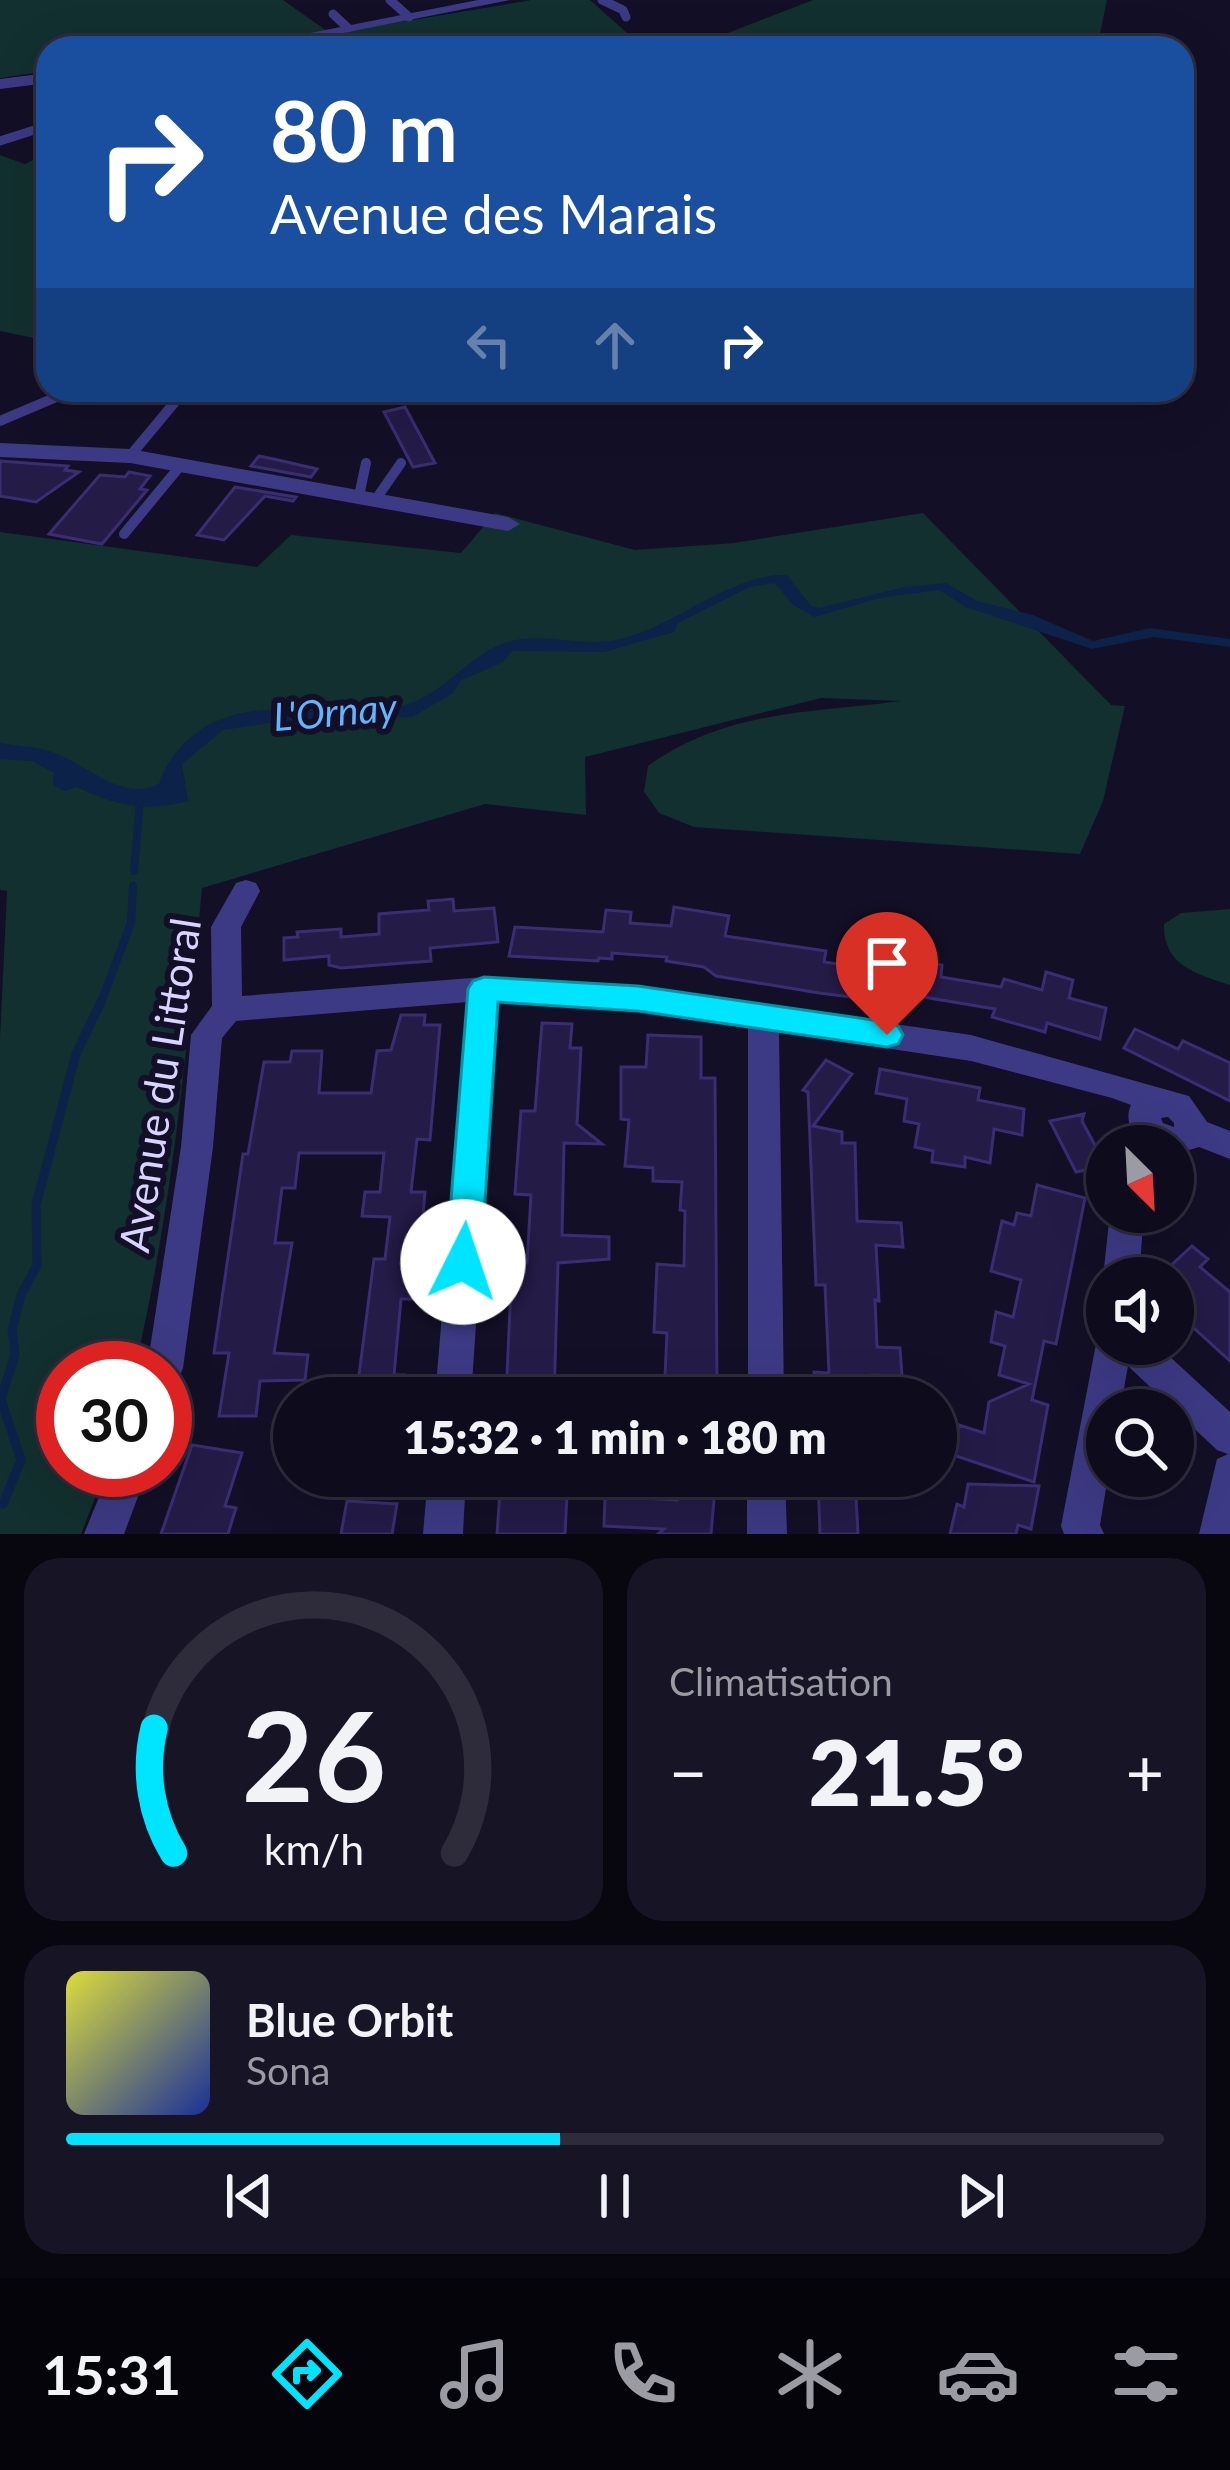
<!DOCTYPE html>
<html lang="fr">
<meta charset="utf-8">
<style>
:root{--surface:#0e0b1c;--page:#171425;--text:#f1f3f6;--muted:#9b9ba3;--line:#2e2b3b;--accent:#00e5ff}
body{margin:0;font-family:Lato,sans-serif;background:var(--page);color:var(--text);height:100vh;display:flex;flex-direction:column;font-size:45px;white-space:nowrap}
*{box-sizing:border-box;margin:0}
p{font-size:39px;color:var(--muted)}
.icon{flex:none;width:66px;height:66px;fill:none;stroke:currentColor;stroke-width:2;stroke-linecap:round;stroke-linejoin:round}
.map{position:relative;height:1534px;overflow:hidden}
.details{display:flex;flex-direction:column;gap:24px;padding:24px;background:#08060f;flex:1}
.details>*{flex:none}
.guide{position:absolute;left:36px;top:36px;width:1158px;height:366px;border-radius:36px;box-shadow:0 12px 48px #0002,0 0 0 3px var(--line);background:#1a4fa0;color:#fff;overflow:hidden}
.needle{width:78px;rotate:156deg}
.fabs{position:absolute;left:1086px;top:1125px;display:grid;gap:24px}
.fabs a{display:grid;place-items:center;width:108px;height:108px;border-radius:50%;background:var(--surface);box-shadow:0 12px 48px #0002,0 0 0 3px var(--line);font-size:60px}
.speed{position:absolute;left:36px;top:1341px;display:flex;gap:24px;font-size:60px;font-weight:700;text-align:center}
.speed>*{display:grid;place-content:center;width:156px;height:156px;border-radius:50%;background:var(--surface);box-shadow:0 12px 48px #0002,0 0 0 3px var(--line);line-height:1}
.speed .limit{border:18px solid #d22;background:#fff;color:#111}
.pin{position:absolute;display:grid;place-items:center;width:102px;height:102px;color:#fff;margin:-123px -51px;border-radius:50% 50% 50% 0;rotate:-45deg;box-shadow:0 0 12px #0007}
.pin .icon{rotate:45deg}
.me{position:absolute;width:132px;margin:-66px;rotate:4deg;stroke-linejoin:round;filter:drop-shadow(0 0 9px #0008)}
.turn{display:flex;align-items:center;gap:42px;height:252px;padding:0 36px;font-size:54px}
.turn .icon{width:156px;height:156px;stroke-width:2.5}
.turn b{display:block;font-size:84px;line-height:102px}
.lanes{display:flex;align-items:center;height:114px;padding:0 36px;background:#0003;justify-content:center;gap:60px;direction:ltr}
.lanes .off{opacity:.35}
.big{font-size:90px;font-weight:800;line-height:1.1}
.details .tile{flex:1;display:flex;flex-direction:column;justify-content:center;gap:18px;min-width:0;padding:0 42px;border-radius:36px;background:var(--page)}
.details .dial{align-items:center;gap:0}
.dial svg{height:312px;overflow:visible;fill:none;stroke:var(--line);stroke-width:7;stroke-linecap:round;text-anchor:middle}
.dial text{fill:var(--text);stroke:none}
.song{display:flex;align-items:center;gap:36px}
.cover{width:144px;height:144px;border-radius:18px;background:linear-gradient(135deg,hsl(60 70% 55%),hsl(230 70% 35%))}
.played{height:12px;border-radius:6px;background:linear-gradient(90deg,var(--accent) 45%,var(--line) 45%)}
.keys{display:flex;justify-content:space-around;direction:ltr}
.heat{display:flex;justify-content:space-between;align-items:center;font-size:66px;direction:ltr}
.details .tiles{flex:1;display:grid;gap:24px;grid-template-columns:1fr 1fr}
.tile:last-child{grid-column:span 2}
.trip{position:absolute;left:273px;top:1377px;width:684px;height:120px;border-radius:60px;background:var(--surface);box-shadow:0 12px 48px #0002,0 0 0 3px var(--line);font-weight:800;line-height:120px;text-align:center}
.dock{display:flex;height:192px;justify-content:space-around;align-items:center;background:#06040b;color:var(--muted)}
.dock .icon{width:84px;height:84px}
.dock .on{color:var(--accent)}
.dock b{font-size:54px;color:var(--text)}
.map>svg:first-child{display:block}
</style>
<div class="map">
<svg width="1230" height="1534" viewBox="0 0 1230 1534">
<rect width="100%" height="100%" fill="#130f26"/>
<path fill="#12302f" d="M 0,0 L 283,0 L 327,31 L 207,48 L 48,48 L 48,71 L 0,78 Z
M 532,0 L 590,0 L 644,48 L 244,48 Z
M 813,0 L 1107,0 L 1097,48 L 689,48 Z
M 48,153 L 48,341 L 0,331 L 0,155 L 25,164 Z
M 495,513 L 635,550 L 734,543 L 923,513 L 1111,705 L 1125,706 L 1103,801 L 1080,854 L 694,827 L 659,813 L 644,792 L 648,766 C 726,710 810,713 901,701 L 821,698 L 585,757 L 586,815 L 485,804 L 202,888 C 187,1050 172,1209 135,1368 L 63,1368 L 63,1470 L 106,1470 L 81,1534 L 0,1534 L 0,1039 L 7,891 L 0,890 L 0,532 L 257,567 L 291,535 L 461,553 Z
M 1230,909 L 1230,985 C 1197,974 1163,966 1164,924 L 1181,913 Z"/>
<path fill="#0c2248" d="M 775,575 L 787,575 L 811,606 L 819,608 L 904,587 L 946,583 L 977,601 L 1033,615 L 1093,641 L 1150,628 L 1230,639 L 1230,647 L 1154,637 L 1092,649 L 966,607 L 939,590 L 879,598 L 815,617 L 793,605 L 775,583 L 750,587 L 678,623 L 674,632 L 604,652 L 512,651 L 503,662 L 460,681 L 453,693 L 412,717 L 283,721 L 223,730 L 182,764 L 188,801 C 145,812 116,806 77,787 L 65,791 L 53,785 L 54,773 L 32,761 L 0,759 L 0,743 C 16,746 34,746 49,751 C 83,761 121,803 159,784 C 168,756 190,732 219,720 C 280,695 347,724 408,704 C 443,693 465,660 499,645 C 538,629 576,648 616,640 C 673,628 716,584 775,575 Z"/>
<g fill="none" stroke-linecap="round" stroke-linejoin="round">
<path stroke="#0c2248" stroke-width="8" d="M 134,871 L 140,800
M 100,1005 L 131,923 L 133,886"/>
<path stroke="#0c2248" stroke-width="9" d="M 3,1504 L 21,1460 L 1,1399 L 15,1354 L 12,1330 L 21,1295 L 37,1265 L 36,1205 L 76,1054 L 101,1002"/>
</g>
<path fill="#241b47" stroke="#3b2d73" stroke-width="3" d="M 405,407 L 435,463 L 413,467 L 384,412 Z
M 259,456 L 278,460 L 317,469 L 311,477 L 251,466 Z
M 0,461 L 68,466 L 65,470 L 79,472 L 36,502 L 0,496 Z
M 129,472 L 150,476 L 140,489 L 147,490 L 102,544 L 49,534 L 100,475 L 125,477 Z
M 235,487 L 296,497 L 293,501 L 265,496 L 224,540 L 197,535 Z
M 453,899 L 454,911 L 494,908 L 498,942 L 430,948 L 431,961 L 404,963 L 341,968 L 329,965 L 329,956 L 284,960 L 284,938 L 298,937 L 297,932 L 341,929 L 341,937 L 379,934 L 379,914 L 429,910 L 428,901 Z
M 674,907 L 729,916 L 725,936 L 826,951 L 824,962 L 914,975 L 915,961 L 942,965 L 941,977 L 1001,987 L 1004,979 L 1042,990 L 1046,972 L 1073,980 L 1069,998 L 1106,1008 L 1100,1039 L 1047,1023 L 1045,1032 L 992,1017 L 995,1009 L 911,995 L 906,1004 L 819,993 L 716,976 L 704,967 L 666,961 L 667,957 L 612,953 L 612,959 L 599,958 L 598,961 L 509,956 L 515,927 L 603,932 L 606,910 L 631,912 L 630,923 L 671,926 Z
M 401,1015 L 425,1015 L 424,1025 L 440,1025 L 430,1140 L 417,1139 L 411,1192 L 425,1192 L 416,1299 L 401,1299 L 394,1375 L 405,1375 L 402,1398 L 356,1398 L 374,1259 L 385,1259 L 390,1217 L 362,1216 L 365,1192 L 380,1192 L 384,1153 L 299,1153 L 295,1188 L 282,1188 L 275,1243 L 292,1243 L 274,1353 L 308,1355 L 305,1380 L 260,1381 L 256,1416 L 219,1416 L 229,1353 L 214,1353 L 243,1154 L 248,1154 L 264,1062 L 290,1062 L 292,1051 L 322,1051 L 319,1093 L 371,1093 L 377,1051 L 391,1050 Z
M 542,1023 L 572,1024 L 570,1048 L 581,1048 L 577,1124 L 602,1144 L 564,1143 L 562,1235 L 609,1237 L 609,1259 L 558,1263 L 554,1398 L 506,1398 L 512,1262 L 527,1263 L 531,1195 L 515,1194 L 521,1111 L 535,1111 Z
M 1135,1029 L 1178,1049 L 1183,1041 L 1230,1063 L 1230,1101 L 1124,1048 Z
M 648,1035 L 701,1037 L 701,1078 L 715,1078 L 717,1389 L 710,1388 L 710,1398 L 650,1398 L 651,1376 L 665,1376 L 667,1333 L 654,1332 L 657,1264 L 684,1266 L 685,1211 L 680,1210 L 682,1182 L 653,1181 L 653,1168 L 625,1166 L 629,1120 L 621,1119 L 621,1067 L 646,1067 Z
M 826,1060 L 852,1074 L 813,1126 L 842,1132 L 842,1143 L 855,1143 L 857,1221 L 901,1223 L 903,1247 L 876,1245 L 879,1301 L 875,1300 L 877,1347 L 900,1348 L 902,1376 L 872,1375 L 873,1398 L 815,1398 L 814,1372 L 829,1373 L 825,1285 L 816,1285 L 808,1092 L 803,1090 Z
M 880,1069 L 980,1088 L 978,1100 L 1024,1109 L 1022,1135 L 994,1129 L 990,1163 L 965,1157 L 965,1167 L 932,1162 L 933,1151 L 915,1147 L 919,1124 L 904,1121 L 907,1099 L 876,1093 Z
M 1084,1114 L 1082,1121 L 1106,1166 L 1076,1172 L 1050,1121 Z
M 1037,1185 L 1085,1198 L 1056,1344 L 1044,1341 L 1032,1400 L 1048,1405 L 1034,1482 L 953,1455 L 959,1425 L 984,1433 L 989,1402 L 1029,1384 L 999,1375 L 1005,1346 L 991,1342 L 996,1312 L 1013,1317 L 1021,1280 L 991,1271 L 1002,1221 L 1014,1225 L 1017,1213 L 1031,1216 Z
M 1192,1246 L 1208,1259 L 1200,1267 L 1230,1292 L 1230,1361 L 1173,1309 L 1173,1276 L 1166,1270 Z
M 192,1445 L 242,1453 L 225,1506 L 236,1508 L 228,1534 L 161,1534 Z
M 501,1476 L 568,1476 L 565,1534 L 497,1534 Z
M 679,1476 L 716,1476 L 711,1534 L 658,1534 L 664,1529 L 604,1526 L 605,1496 L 677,1500 Z
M 818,1476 L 867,1476 L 869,1498 L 856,1497 L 858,1534 L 820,1534 Z
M 968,1484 L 1039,1486 L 1031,1529 L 1018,1525 L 1016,1534 L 950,1534 L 957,1504 L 964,1507 Z
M 347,1501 L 397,1504 L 392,1534 L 341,1534 Z"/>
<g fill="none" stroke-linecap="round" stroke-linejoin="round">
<path stroke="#3d3a85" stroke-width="9" d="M 390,0 L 409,17
M 602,0 L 623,10 L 626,17
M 333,14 L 348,28
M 0,141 L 47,126"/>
<path stroke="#3d3a85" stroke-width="10" d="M 0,421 L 73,390
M 130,456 L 185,390
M 359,496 L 366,463
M 376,499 L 401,463
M 124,534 L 181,465"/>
<path fill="#3d3a85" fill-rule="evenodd" d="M 478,0 L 510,0 L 267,48 L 233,48 Z
M 48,73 L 48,83 L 0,89 L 0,79 Z
M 0,443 L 130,449 L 508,517 L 520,524 L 508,531 L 130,463 L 0,457 Z
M 246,880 L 256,883 L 260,891 L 241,927 L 242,996 L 484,977 L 638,987 L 971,1035 L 1189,1096 L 1207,1122 L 1230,1131 L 1230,1159 L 1199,1147 L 1173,1155 L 1173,1146 L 1145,1146 C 1132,1138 1124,1119 1131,1105 L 1112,1098 L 971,1061 L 779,1032 L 784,1398 L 748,1398 L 748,1028 L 638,1011 L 498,1002 L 471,1398 L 435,1398 L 468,1002 L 236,1021 L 222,1038 L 213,1147 L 183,1368 L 178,1380 L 165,1385 L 165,1368 L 147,1368 L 181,1147 L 191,1035 L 212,1006 L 211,927 L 236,883 ZM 1168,1117 L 1174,1123 L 1174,1127 L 1163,1123 L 1161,1118 Z
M 1110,1212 L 1144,1212 L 1139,1278 L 1107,1278 L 1107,1286 L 1103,1278 Z
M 1107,1330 L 1107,1344 L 1156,1344 L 1230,1412 L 1230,1534 L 1199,1534 L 1217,1459 L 1228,1454 L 1217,1450 L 1128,1366 L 1120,1410 L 1107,1410 L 1108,1476 L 1100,1525 L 1104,1534 L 1064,1534 L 1061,1526 L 1096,1344 Z
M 110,1470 L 148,1470 L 124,1534 L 84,1534 Z
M 428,1476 L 466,1476 L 463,1534 L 423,1534 Z
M 747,1476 L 785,1476 L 787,1534 L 747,1534 Z"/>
</g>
<path fill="#00e5ff" stroke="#0095a6" stroke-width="3" d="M 484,977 L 638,986 L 887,1022 L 898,1026 L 903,1035 L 898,1044 L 887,1047 L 638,1011 L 498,1002 L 481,1262 L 476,1273 L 463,1278 L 451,1273 L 446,1262 L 468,989 L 473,981 Z"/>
<g text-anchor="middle" stroke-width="12" stroke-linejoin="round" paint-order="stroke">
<g font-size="39" font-style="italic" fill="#62b6ff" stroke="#130f26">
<text transform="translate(335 712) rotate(-5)" y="14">L'Ornay</text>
</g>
<g font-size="42" fill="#d9d4ff" stroke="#130f26">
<text transform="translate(160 1085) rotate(-81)" y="15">Avenue du Littoral</text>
</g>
</g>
</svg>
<div class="fabs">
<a><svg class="needle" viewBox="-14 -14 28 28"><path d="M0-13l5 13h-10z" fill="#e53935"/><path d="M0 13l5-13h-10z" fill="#9b9ba3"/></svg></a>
<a><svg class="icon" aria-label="sound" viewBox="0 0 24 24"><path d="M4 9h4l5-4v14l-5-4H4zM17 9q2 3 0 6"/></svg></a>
<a><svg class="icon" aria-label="search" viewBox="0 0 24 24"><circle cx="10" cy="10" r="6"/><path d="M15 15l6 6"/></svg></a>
</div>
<div class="speed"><div class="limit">30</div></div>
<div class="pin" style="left:887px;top:1035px;background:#d93025"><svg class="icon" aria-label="arrive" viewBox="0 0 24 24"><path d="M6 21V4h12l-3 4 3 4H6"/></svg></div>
<svg class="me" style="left:463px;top:1262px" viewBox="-20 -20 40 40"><circle r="19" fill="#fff"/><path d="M0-13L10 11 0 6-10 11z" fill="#00e5ff"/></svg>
<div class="trip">15:32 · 1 min · 180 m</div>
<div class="guide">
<div class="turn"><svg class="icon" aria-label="right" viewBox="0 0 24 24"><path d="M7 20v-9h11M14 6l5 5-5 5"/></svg><div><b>80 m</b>Avenue des Marais</div></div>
<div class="lanes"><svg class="icon off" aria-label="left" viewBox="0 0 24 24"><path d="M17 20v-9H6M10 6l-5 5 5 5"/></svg><svg class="icon off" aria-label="ahead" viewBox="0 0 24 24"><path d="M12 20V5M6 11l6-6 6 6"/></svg><svg class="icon" aria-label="right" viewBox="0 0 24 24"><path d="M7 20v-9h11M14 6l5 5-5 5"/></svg></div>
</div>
</div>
<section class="details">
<div class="tiles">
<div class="tile dial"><svg viewBox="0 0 100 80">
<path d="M14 69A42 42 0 1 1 86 69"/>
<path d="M14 69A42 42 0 0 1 9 37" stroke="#00e5ff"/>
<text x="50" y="56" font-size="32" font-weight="700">26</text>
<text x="50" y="72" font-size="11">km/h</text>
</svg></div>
<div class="tile"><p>Climatisation</p>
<div class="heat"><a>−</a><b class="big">21.5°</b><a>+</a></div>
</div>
<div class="tile">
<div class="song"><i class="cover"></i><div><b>Blue Orbit</b><p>Sona</p></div></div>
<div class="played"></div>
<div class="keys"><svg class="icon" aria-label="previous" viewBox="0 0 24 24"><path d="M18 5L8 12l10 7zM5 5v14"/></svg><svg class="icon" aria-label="pause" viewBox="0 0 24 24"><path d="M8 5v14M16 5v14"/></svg><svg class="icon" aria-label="next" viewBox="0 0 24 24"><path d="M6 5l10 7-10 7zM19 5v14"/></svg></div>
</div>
</div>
</section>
<nav class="dock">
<b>15:31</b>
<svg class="icon on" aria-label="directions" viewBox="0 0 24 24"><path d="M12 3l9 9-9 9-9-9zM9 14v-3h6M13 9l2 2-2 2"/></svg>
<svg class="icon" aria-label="music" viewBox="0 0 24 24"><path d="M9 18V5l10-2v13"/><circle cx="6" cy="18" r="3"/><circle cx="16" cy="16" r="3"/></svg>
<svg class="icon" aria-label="phone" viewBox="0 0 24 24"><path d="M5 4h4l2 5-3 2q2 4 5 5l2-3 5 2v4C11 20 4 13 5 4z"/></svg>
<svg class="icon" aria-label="climate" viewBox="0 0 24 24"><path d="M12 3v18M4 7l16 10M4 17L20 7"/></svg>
<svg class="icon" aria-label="car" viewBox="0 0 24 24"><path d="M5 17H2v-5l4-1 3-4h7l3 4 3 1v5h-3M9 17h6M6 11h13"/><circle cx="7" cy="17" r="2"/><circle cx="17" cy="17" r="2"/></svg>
<svg class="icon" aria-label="filters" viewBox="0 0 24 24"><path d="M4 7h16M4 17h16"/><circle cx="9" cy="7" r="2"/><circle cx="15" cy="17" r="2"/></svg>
</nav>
